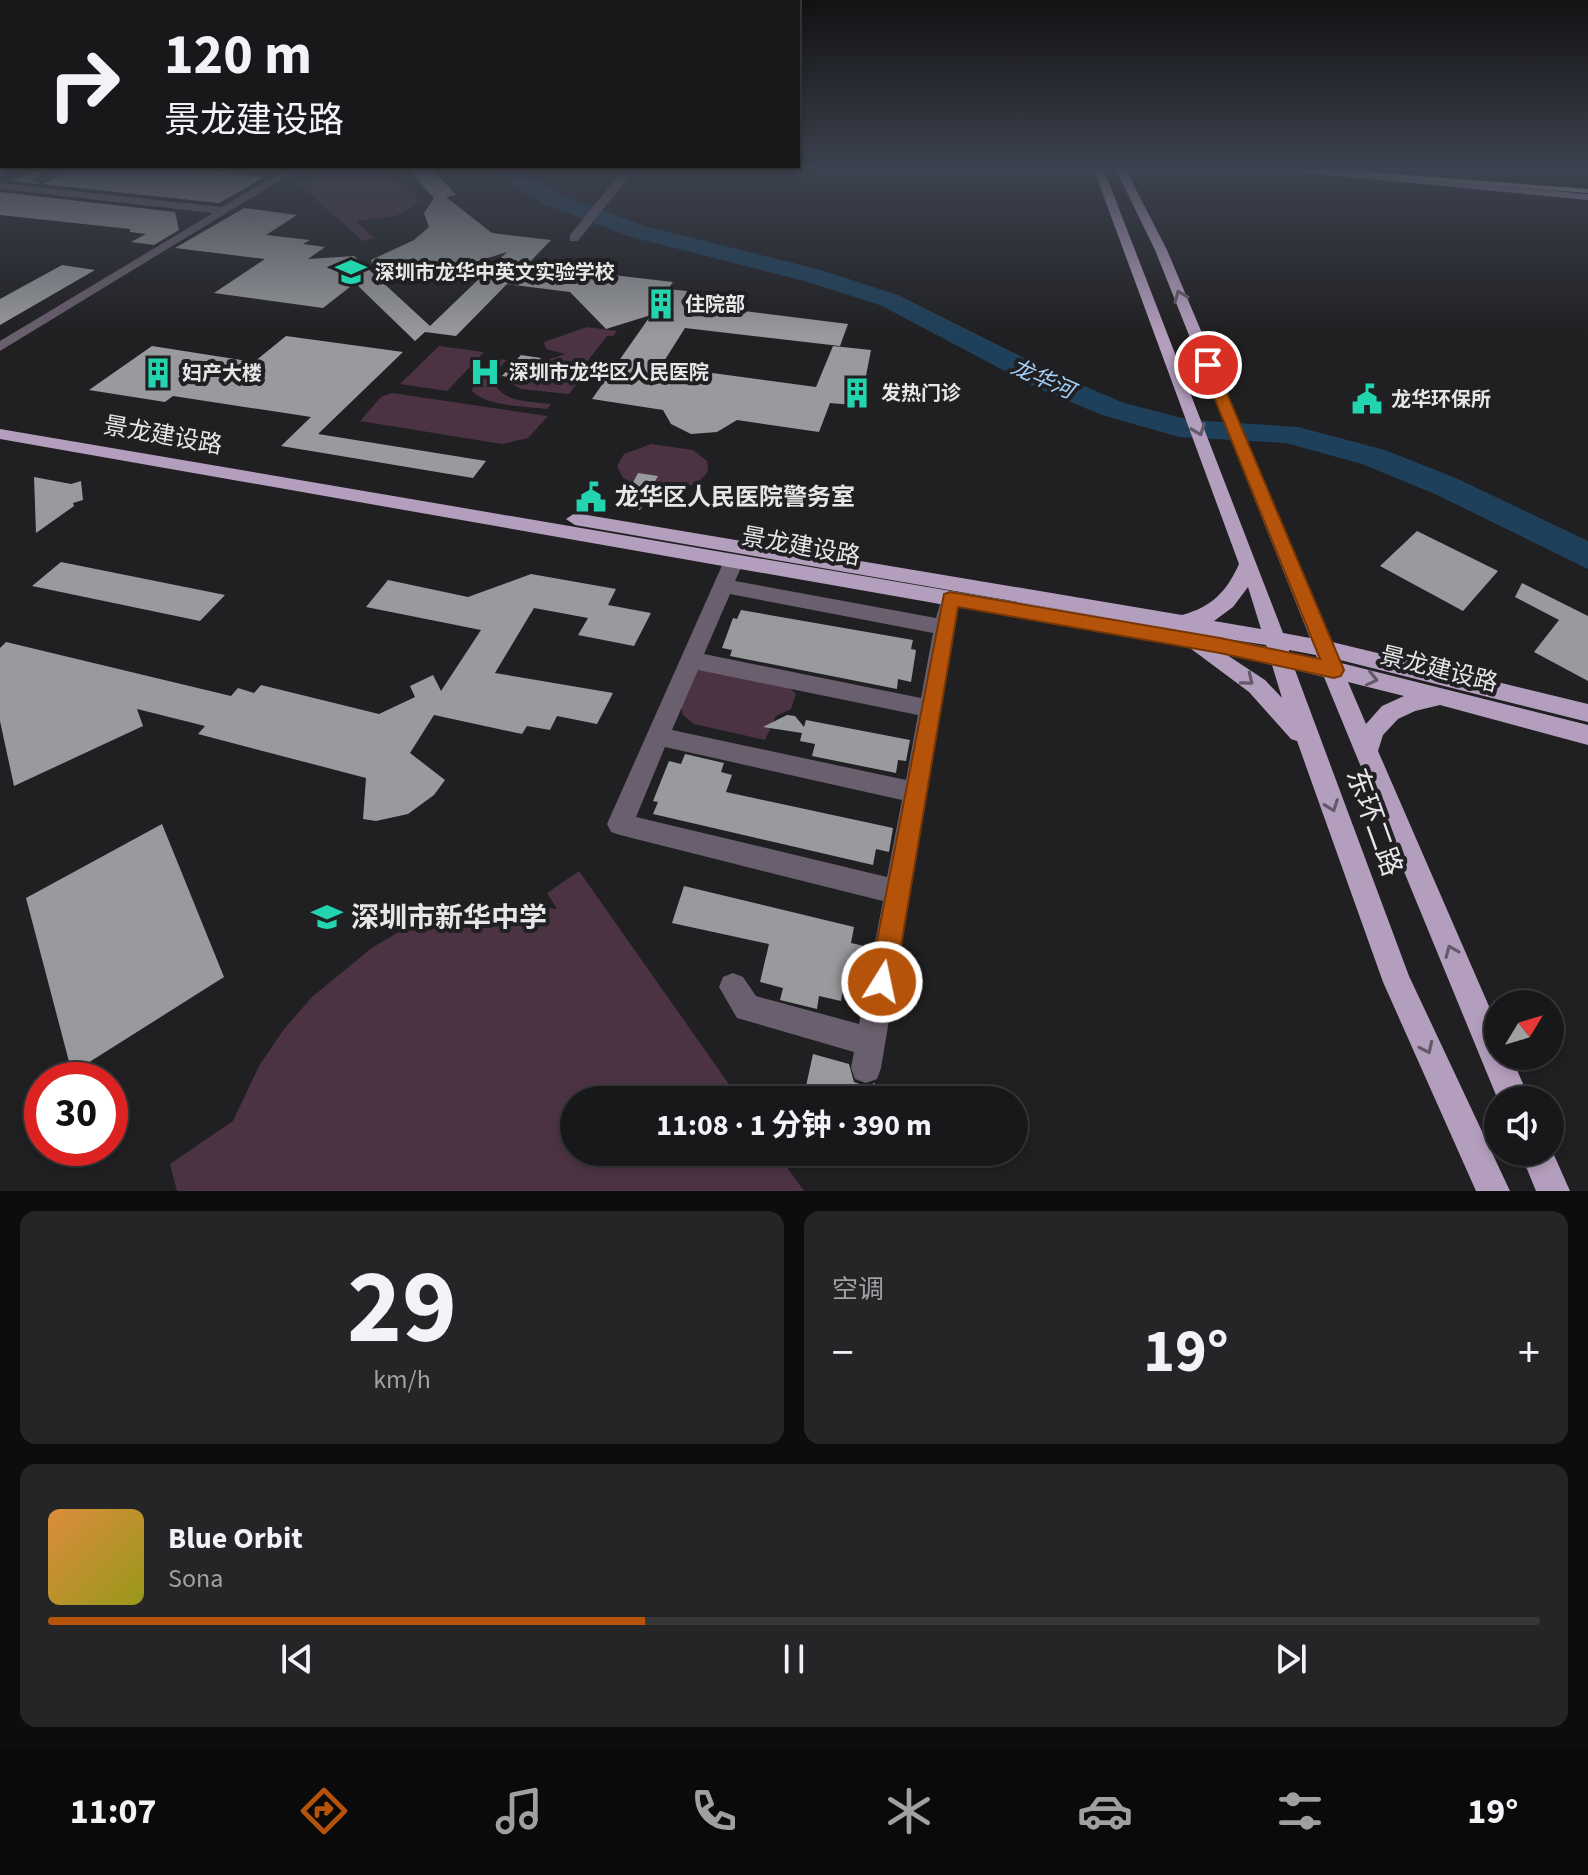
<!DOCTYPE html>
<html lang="zh">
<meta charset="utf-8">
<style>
:root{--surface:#18181a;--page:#252527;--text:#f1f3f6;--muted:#9fa0a2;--line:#363739;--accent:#b45309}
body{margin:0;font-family:"Source Sans 3","Noto Sans SC",sans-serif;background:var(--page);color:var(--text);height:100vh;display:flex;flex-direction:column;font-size:30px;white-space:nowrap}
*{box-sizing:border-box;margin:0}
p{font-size:26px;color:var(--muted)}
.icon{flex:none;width:44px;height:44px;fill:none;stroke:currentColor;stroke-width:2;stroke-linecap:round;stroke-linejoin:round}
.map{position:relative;height:1191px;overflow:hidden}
.sheet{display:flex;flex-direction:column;gap:20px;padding:20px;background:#0d0d0e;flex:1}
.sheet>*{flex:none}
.banner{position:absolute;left:0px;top:0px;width:800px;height:168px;box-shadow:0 4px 12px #0003,0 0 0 2px var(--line);background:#18181a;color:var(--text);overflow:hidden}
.needle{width:52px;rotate:52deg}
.controls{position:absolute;left:1484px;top:990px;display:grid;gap:16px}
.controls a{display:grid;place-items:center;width:80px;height:80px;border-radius:50%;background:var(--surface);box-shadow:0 4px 12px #0003,0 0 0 2px var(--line);font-size:40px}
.speed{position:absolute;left:24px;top:1062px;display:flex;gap:16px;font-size:40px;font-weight:700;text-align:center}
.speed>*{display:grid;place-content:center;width:104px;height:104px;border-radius:50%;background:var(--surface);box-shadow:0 4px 12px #0003,0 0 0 2px var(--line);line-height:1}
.speed .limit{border:12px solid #d22;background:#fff;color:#111}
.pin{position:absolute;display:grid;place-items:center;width:68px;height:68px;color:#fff;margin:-34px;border:4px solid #fff;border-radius:50%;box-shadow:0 2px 8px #0007}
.me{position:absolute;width:88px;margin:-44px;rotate:10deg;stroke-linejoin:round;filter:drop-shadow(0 0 6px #0008)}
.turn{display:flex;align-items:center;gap:28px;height:168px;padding:0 32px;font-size:36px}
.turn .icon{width:104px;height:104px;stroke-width:2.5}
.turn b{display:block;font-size:56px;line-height:68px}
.big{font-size:60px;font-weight:700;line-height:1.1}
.sheet .tile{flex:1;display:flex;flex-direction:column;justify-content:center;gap:12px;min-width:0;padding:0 28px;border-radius:16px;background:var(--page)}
.sheet .dial{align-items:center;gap:0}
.dial b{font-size:104px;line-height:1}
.song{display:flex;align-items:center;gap:24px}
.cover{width:96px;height:96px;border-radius:12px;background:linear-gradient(135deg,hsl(30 70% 55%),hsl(60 70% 35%))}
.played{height:8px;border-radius:4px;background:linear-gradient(90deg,var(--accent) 40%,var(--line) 40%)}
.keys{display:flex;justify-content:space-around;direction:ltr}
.heat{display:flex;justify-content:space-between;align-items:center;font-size:44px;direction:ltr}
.sheet .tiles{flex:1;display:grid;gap:20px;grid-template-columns:1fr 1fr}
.tile:last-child{grid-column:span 2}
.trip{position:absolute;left:560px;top:1086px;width:468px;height:80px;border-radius:40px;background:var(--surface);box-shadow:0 4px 12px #0003,0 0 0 2px var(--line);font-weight:700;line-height:80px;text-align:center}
.menu{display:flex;height:128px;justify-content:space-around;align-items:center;background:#0a0a0a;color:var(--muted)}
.menu .icon{width:56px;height:56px}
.menu .current{color:var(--accent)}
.menu b{font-size:36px;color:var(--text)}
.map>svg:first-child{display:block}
</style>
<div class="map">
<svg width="1588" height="1191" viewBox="0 0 1588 1191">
<rect width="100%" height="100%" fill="#202022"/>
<path fill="#4c3344" d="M 329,170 L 384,170 L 415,193 L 418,203 L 396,216 L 356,221 L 374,238 L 363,241 L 295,181 L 308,181 Z
M 587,327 L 617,331 L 613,336 L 607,336 L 579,372 L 585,373 L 569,394 L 521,389 L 514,385 L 515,379 L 527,381 L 531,375 L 553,378 L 560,368 L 544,361 L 565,354 L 546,349 L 544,342 Z
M 439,346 L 484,352 L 447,391 L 400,384 Z
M 496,359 L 507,360 L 497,370 L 501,376 L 495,384 C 504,403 532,401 551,404 L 547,409 C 525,406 488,407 472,391 L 474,383 Z
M 392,393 L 547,416 L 548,416 L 528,438 L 502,444 L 360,421 L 381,397 Z
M 651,444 L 693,450 L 707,461 L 708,471 C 692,498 646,491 623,478 L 617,466 L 624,454 Z
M 697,669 L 784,682 L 796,694 L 791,709 L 776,716 L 765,740 L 694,724 L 683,715 L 681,706 Z
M 579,871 L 740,1100 L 574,1100 L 574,1152 L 776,1152 L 804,1191 L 177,1191 L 170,1164 L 233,1121 L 259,1066 L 284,1029 L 312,997 L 373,947 L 404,929 L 468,907 L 500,903 L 557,909 L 547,893 Z"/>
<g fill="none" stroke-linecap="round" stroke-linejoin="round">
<path fill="#1f405a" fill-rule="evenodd" d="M 497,170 L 518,170 L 560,194 L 644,226 L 821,270 L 898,295 L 1058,375 L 1124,403 L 1190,420 L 1298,427 L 1385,450 L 1458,479 L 1588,541 L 1588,569 L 1435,494 L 1362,464 L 1286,443 L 1179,437 L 1102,415 L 1037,388 L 880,305 L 804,281 L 628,236 L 544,204 L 505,181 Z"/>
</g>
<path fill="#999a9d" d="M 37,170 L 44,170 L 32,181 L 43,184 L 68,170 L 206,170 L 265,177 L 219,203 L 12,181 Z
M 409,170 L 433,170 L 456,195 L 446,197 L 492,233 L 551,240 L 527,265 L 673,282 L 668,289 L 705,293 L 697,305 L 848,324 L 840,346 L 685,328 L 661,366 L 816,387 L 833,346 L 871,350 L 864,386 L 868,386 L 864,406 L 830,403 L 819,432 L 737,420 L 717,432 L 691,434 L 671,424 L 663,410 L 592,399 L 651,315 L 606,329 L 570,292 L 507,284 L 456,336 L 425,332 L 415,341 L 355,283 L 323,308 L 214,293 L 265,259 L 175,248 L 244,208 L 297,215 L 266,235 L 310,240 L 303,244 L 325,247 L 308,259 L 354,256 L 430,326 L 507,252 L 434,275 L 414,258 L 374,269 L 371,260 L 414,240 L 429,227 L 424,213 L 434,198 Z
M 0,192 L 175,212 L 179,230 L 154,245 L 131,242 L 146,234 L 130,232 L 130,229 L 0,215 Z
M 62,265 L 95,270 L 0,325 L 0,299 Z
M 286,336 L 403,352 L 318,434 L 486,461 L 473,478 L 281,446 L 311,417 L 173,396 L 165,402 L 89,390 L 152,346 L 254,362 Z
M 521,355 L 541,358 L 523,379 L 502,376 Z
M 638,473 L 658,476 L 640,510 L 620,507 Z
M 34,477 L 71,484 L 81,481 L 83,500 L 73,503 L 74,506 L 36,533 Z
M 1417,531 L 1498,571 L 1463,611 L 1380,566 Z
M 61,562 L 225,595 L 200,621 L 32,586 Z
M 531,574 L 616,589 L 608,605 L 651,613 L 634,646 L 578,635 L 588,618 L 534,608 L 495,673 L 613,693 L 597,724 L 557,716 L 550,730 L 527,726 L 522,734 L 434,715 L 410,753 L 445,780 L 434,795 L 408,814 L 376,821 L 363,819 L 366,778 L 198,734 L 205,726 L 137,709 L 143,726 L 14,786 L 0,721 L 0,648 L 6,642 L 231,696 L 238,688 L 254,693 L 261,685 L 379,714 L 415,697 L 410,686 L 433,675 L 441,691 L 481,630 L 366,607 L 388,580 L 468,597 Z
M 1522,583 L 1588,616 L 1588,681 L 1534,652 L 1559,620 L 1515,597 Z
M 741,610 L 913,640 L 911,649 L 916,650 L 911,682 L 898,679 L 897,689 L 730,656 L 732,650 L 722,648 L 733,618 L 737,619 Z
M 787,715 L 795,716 L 804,727 L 806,720 L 910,740 L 906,761 L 898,760 L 896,773 L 812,756 L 815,744 L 800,741 L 802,733 L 763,727 Z
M 685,754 L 724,763 L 721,772 L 732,775 L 726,792 L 893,828 L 889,852 L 876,849 L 873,865 L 653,814 L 658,802 L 653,801 L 669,761 L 681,764 Z
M 162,824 L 224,977 L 72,1073 L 26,898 Z
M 684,886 L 854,927 L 851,943 L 869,947 L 866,968 L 847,964 L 841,1001 L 819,996 L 817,1009 L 780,1000 L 783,988 L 760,982 L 769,944 L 672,923 Z
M 813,1054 L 849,1064 L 854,1082 L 865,1086 L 875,1083 L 872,1100 L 803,1100 Z"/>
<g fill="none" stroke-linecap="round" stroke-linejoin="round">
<path fill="#6a5f6e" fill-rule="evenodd" d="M 50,170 L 65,170 L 44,181 L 35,179 Z
M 284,170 L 297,170 L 0,351 L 0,341 L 213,213 L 0,189 L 0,183 L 222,207 Z
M 623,170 L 634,170 L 578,241 L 570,241 L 570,235 Z
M 1459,170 L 1470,170 L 1474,177 L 1465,179 Z
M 734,554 L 744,561 L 735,581 L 936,618 L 943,594 L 957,594 L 960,599 L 881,1068 L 877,1079 L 866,1083 L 855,1079 L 851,1068 L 854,1052 L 737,1018 L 719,987 L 723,977 L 733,973 L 743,977 L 756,996 L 859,1024 L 883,901 L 620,835 L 611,832 L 607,824 L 724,561 ZM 730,594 L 933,633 L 921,698 L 704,654 ZM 698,670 L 918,715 L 906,780 L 672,730 ZM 665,747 L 902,800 L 887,877 L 636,817 Z"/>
<path fill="#b49ebd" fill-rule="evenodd" d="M 1094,170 L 1104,170 L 1283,633 L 1310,638 L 1155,250 L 1116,170 L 1126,170 L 1167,250 L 1332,642 L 1588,704 L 1588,722 L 1340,660 L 1341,663 L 1588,725 L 1588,745 L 1440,705 L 1415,711 L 1398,719 L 1383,735 L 1378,751 L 1498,1027 L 1498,1056 L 1511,1056 L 1530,1100 L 1498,1100 L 1324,677 L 1295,670 L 1409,976 L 1510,1191 L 1476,1191 L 1383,982 L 1297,741 L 1291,739 L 1249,692 L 1190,648 L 0,439 L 0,429 L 1133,622 L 575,525 L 566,519 L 575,513 L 1182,615 C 1212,607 1227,591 1239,564 ZM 1248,587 L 1261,629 L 1214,621 L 1233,607 ZM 1227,639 L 1266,645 L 1267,647 ZM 1289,650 L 1316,655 L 1317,658 L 1289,652 ZM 1227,655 L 1272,665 L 1282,698 L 1265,680 ZM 1348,682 L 1404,696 L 1382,706 L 1366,724 Z
M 1274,170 L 1319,170 L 1588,194 L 1588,200 Z
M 1550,1146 L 1570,1191 L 1536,1191 L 1520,1152 L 1550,1152 Z"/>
<path stroke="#d2d2d4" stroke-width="4" d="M 1320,170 L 1588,191"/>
</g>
<defs><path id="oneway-chevron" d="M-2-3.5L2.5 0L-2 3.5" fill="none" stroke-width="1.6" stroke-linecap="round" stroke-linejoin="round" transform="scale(2)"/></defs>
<g stroke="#635968">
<use href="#oneway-chevron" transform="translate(1180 296) rotate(-112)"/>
<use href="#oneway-chevron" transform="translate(1199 430) rotate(69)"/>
<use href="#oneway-chevron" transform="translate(1372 679) rotate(13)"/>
<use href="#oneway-chevron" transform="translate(1248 680) rotate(39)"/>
<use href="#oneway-chevron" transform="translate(1332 806) rotate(70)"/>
<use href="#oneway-chevron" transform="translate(1451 951) rotate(-113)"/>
<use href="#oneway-chevron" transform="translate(1427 1048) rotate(65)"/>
</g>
<linearGradient id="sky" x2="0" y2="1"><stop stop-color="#121213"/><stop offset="0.5" stop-color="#3c424f"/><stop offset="1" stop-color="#3c424f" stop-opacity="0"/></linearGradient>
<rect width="1588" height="337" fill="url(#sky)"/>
<path fill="#b45309" stroke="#753606" stroke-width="2" d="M 1208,361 L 1215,365 L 1344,670 L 1341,676 L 1334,678 L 1220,653 L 958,607 L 895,982 L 891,991 L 882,995 L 873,991 L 869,982 L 944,594 L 950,592 L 1220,638 L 1320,659 L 1201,365 Z"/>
<defs>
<g id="school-bare" transform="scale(2.4)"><path d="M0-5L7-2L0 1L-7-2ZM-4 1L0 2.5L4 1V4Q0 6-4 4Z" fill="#22d5af" stroke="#202022" stroke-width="2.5" paint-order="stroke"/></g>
<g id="building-bare" transform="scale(2.4)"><path d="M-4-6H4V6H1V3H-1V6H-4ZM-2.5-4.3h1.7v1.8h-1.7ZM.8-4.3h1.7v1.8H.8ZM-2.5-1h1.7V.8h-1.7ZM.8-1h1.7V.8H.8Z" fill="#22d5af" stroke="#202022" stroke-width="2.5" paint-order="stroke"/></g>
<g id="hospital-bare" transform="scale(2.4)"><path d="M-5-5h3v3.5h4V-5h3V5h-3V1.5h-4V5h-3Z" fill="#22d5af" stroke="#202022" stroke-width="2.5" paint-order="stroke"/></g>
<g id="civic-bare" transform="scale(2.4)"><path d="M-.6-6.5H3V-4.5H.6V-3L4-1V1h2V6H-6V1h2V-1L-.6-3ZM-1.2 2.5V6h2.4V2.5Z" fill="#22d5af" stroke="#202022" stroke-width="2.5" paint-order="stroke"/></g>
</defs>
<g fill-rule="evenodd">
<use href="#school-bare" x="351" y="272"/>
<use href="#building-bare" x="661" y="304"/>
<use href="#hospital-bare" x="485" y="372"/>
<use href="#building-bare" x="158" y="373"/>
<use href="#building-bare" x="857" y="393"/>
<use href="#civic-bare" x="1367" y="399"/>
<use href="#civic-bare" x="591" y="497"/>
<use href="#school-bare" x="327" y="917"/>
</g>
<g text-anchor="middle" stroke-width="8" stroke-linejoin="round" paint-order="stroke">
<g font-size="20" font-weight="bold" fill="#e6e6e8" stroke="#202022" text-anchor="start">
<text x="375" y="279">深圳市龙华中英文实验学校</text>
<text x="685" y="311">住院部</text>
<text x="509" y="379">深圳市龙华区人民医院</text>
<text x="182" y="380">妇产大楼</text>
<text x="881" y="400">发热门诊</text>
<text x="1391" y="406">龙华环保所</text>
</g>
<g font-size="22" font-style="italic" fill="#a5d2f8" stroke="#202022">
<text transform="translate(1043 378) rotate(24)" y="8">龙华河</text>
</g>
<g font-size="24" fill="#e6e6e8" stroke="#202022">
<text transform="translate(163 435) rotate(10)" y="8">景龙建设路</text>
<text transform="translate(801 546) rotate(10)" y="8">景龙建设路</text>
<text transform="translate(1439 669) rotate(14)" y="8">景龙建设路</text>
</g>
<g font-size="24" font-weight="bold" fill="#e6e6e8" stroke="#202022" text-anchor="start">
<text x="615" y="505">龙华区人民医院警务室</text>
</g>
<g font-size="28" fill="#e6e6e8" stroke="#202022">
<text transform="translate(1375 822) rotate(70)" y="10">东环二路</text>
</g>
<g font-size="28" font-weight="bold" fill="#e6e6e8" stroke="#202022" text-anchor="start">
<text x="351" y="927">深圳市新华中学</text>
</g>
</g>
</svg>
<div class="controls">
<a><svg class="needle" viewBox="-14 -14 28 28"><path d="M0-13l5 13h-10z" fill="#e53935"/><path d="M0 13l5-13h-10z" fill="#9fa0a2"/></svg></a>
<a><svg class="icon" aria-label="sound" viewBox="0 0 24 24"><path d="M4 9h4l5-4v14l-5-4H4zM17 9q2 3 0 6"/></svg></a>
</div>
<div class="speed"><div class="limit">30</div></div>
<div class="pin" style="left:1208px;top:365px;background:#d93025"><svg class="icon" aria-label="arrive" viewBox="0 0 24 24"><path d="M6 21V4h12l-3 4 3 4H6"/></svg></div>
<svg class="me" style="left:882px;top:982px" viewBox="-20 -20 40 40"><circle r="17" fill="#b45309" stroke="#fff" stroke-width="3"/><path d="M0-11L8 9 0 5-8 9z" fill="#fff"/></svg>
<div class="trip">11:08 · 1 分钟 · 390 m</div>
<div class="banner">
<div class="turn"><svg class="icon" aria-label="right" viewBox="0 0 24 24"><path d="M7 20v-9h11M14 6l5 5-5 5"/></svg><div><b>120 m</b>景龙建设路</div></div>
</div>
</div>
<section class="sheet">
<div class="tiles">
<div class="tile dial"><b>29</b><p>km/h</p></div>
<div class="tile"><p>空调</p>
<div class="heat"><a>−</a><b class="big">19°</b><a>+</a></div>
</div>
<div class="tile">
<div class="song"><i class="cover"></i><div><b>Blue Orbit</b><p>Sona</p></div></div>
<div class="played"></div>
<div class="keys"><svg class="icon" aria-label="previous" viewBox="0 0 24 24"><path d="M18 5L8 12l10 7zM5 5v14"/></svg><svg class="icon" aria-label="pause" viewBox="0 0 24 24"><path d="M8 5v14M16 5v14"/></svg><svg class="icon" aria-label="next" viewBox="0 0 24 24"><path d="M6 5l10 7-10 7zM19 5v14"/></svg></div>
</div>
</div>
</section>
<nav class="menu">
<b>11:07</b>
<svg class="icon current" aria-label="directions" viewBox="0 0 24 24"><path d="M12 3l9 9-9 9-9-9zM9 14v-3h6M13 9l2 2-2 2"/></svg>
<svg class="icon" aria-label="music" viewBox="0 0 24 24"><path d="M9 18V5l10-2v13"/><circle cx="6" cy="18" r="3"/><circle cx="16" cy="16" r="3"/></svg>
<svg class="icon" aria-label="phone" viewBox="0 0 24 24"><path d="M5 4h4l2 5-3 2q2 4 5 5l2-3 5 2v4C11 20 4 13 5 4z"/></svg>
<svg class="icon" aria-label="climate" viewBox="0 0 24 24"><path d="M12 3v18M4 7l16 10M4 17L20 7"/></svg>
<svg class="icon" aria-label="car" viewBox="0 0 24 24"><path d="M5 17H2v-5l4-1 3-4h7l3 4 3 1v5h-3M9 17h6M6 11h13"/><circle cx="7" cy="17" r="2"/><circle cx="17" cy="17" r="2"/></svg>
<svg class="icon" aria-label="filters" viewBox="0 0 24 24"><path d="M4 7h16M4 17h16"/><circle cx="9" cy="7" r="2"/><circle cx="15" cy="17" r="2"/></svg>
<b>19°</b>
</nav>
